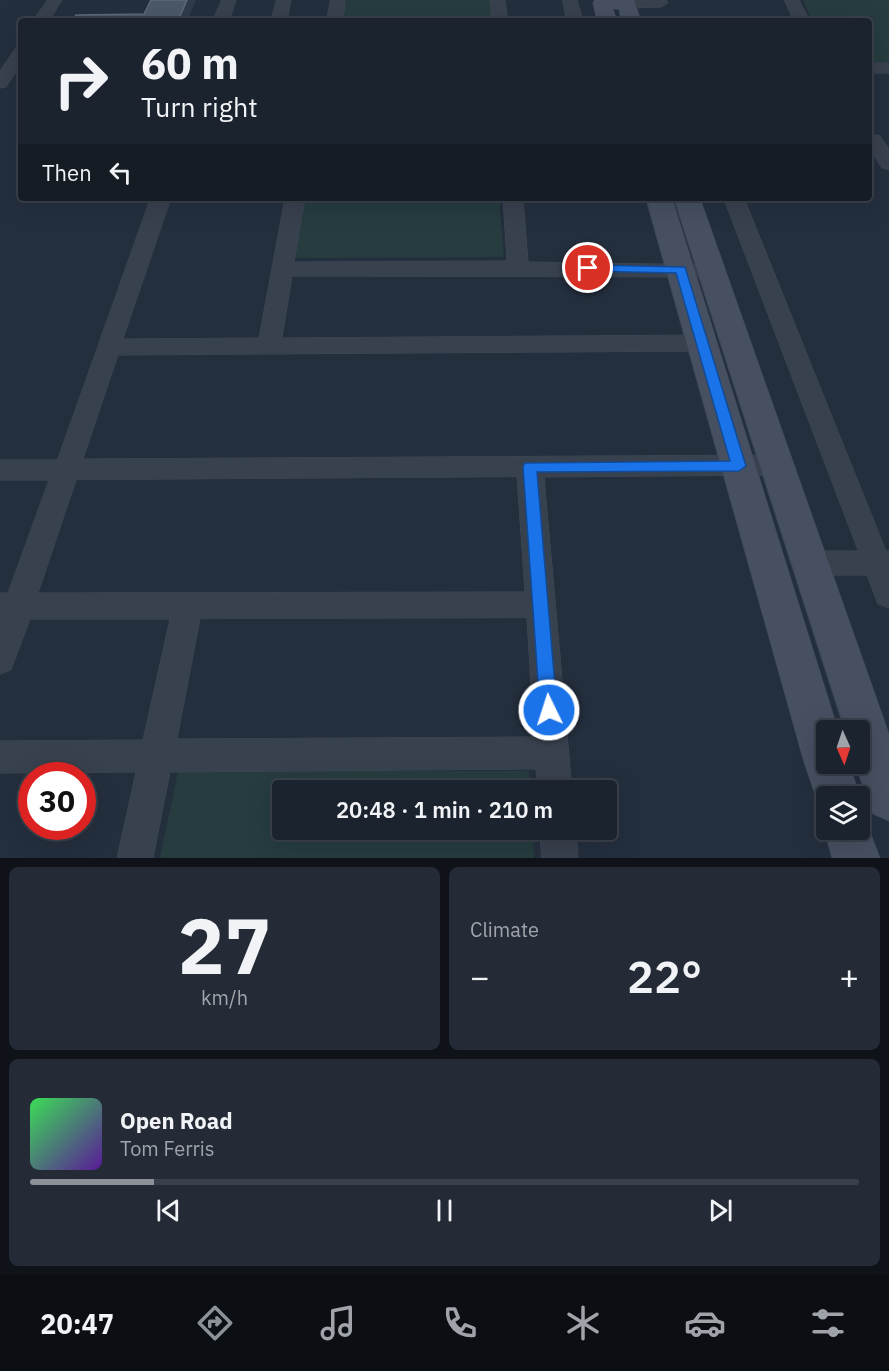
<!DOCTYPE html>
<meta charset="utf-8">
<style>
:root{--surface:#1b232e;--page:#242b36;--text:#f1f3f6;--muted:#a0a4aa;--line:#39404a;--accent:#8c9099}
body{margin:0;font-family:"IBM Plex Sans",sans-serif;background:var(--page);color:var(--text);height:100vh;display:flex;flex-direction:column;font-size:22px;white-space:nowrap}
*{box-sizing:border-box;margin:0}
p{font-size:20px;color:var(--muted)}
.icon{flex:none;width:33px;height:33px;fill:none;stroke:currentColor;stroke-width:2;stroke-linecap:round;stroke-linejoin:round}
.map{position:relative;height:858px;overflow:hidden}
.panel{display:flex;flex-direction:column;gap:9px;padding:9px;background:#0f1319;flex:1}
.panel>*{flex:none}
.banner{position:absolute;left:18px;top:18px;width:854px;height:183px;border-radius:6px;box-shadow:0 6px 24px #0002,0 0 0 2px var(--line);background:#1b232e;color:var(--text);overflow:hidden}
.needle{width:39px;rotate:177deg}
.fabs{position:absolute;left:816px;top:720px;display:grid;gap:12px}
.fabs a{display:grid;place-items:center;width:54px;height:54px;border-radius:6px;background:var(--surface);box-shadow:0 6px 24px #0002,0 0 0 2px var(--line);font-size:30px}
.speed{position:absolute;left:18px;top:762px;display:flex;gap:12px;font-size:30px;font-weight:700;text-align:center}
.speed>*{display:grid;place-content:center;width:78px;height:78px;border-radius:50%;background:var(--surface);box-shadow:0 6px 24px #0002,0 0 0 2px var(--line);line-height:1}
.speed .limit{border:9px solid #d22;background:#fff;color:#111}
.pin{position:absolute;display:grid;place-items:center;width:51px;height:51px;color:#fff;margin:-26px;border:3px solid #fff;border-radius:50%;box-shadow:0 2px 6px #0007}
.me{position:absolute;width:66px;margin:-33px;rotate:356deg;stroke-linejoin:round;filter:drop-shadow(0 0 4px #0008)}
.turn{display:flex;align-items:center;gap:21px;height:126px;padding:0 24px;font-size:27px}
.turn .icon{width:78px;height:78px;stroke-width:2.5}
.turn b{display:block;font-size:42px;line-height:51px}
.then{display:flex;align-items:center;height:57px;padding:0 24px;background:#0003;gap:12px;font-size:22px}
.big{font-size:45px;font-weight:600;line-height:1.1}
.panel .tile{flex:1;display:flex;flex-direction:column;justify-content:center;gap:9px;min-width:0;padding:0 21px;border-radius:9px;background:var(--page)}
.panel .dial{align-items:center;gap:0}
.dial b{font-size:78px;line-height:1}
.song{display:flex;align-items:center;gap:18px}
.cover{width:72px;height:72px;border-radius:9px;background:linear-gradient(135deg,hsl(130 70% 55%),hsl(270 70% 35%))}
.played{height:6px;border-radius:3px;background:linear-gradient(90deg,var(--accent) 15%,var(--line) 15%)}
.keys{display:flex;justify-content:space-around;direction:ltr}
.heat{display:flex;justify-content:space-between;align-items:center;font-size:33px;direction:ltr}
.panel .tiles{flex:1;display:grid;gap:9px;grid-template-columns:1fr 1fr}
.tile:last-child{grid-column:span 2}
.trip{position:absolute;left:272px;top:780px;width:345px;height:60px;border-radius:6px;background:var(--surface);box-shadow:0 6px 24px #0002,0 0 0 2px var(--line);font-weight:600;line-height:60px;text-align:center}
.tabs{display:flex;height:96px;justify-content:space-around;align-items:center;background:#0b0e12;color:var(--muted)}
.tabs .icon{width:42px;height:42px}
.tabs .current{color:var(--accent)}
.tabs b{font-size:27px;color:var(--text)}
.map>svg:first-child{display:block}
</style>
<div class="map">
<svg width="889" height="858" viewBox="0 0 889 858">
<rect width="100%" height="100%" fill="#242f3e"/>
<path fill="#263c3f" d="M 345,0 L 491,0 L 493,21 L 342,21 Z
M 803,0 L 889,0 L 889,62 L 869,62 L 868,21 L 812,21 Z
M 305,198 L 499,198 L 504,257 L 295,258 Z
M 178,771 L 529,771 L 530,790 L 282,790 L 282,830 L 533,830 L 534,858 L 160,858 Z"/>
<g fill="none" stroke-linecap="round" stroke-linejoin="round">
<g stroke="#414a57" stroke-width="1">
<path id="street" d="M 48,0 L 62,0 L 49,21 L 33,21 Z
M 222,0 L 236,0 L 229,21 L 213,21 Z
M 277,0 L 291,0 L 287,21 L 271,21 Z
M 331,0 L 345,0 L 343,21 L 327,21 Z
M 491,0 L 505,0 L 508,21 L 492,21 Z
M 563,0 L 577,0 L 583,21 L 567,21 Z
M 619,0 L 666,0 L 668,3 L 661,7 L 627,8 L 622,7 Z
M 785,0 L 799,0 L 810,21 L 794,21 Z
M 21,47 L 21,64 L 6,87 L 0,88 L 0,71 L 15,49 Z
M 868,63 L 889,63 L 889,73 L 868,73 Z
M 874,135 L 880,136 L 889,149 L 889,170 L 882,168 L 868,146 L 868,136 Z
M 151,198 L 171,198 L 123,339 L 259,338 L 285,198 L 305,198 L 294,262 L 507,261 L 503,198 L 523,198 L 528,262 L 719,265 L 722,270 L 719,275 L 711,277 L 292,276 L 282,338 L 702,335 L 710,337 L 714,343 L 710,349 L 702,351 L 118,355 L 83,459 L 777,455 L 786,458 L 790,465 L 786,472 L 777,475 L 544,477 L 572,790 L 538,790 L 536,769 L 170,772 L 153,858 L 117,858 L 136,772 L 0,773 L 0,741 L 143,740 L 170,619 L 30,619 L 11,670 L 0,674 L 0,593 L 8,593 L 49,480 L 0,480 L 0,460 L 57,460 ZM 517,477 L 525,592 L 38,593 L 76,480 ZM 527,618 L 534,737 L 177,739 L 200,619 Z
M 724,198 L 744,198 L 886,551 L 889,551 L 889,608 L 878,604 L 867,575 L 810,575 L 800,571 L 796,563 L 800,555 L 810,551 L 858,551 Z
M 540,830 L 576,830 L 578,858 L 542,858 Z"/>
</g>
<g stroke="#414a57" stroke-width="1">
<path id="secondary" d="M 595,0 L 634,0 L 641,21 L 621,21 L 619,9 L 613,9 L 617,21 L 597,21 L 593,3 Z
M 646,198 L 672,198 L 838,730 L 826,730 L 826,764 L 849,764 L 860,796 L 826,796 L 826,814 L 821,812 L 804,762 Z
M 674,198 L 700,198 L 889,734 L 889,821 L 873,814 L 855,764 L 860,764 L 860,730 L 845,730 Z
M 860,812 L 863,814 L 880,858 L 832,858 L 824,830 L 826,824 L 826,830 L 860,830 Z"/>
</g>
<use href="#street" fill="#38414e" fill-rule="evenodd"/>
<use href="#secondary" fill="#465061" fill-rule="evenodd"/>
</g>
<path fill="#2f3b4b" d="M 187,0 L 196,0 L 187,21 L 178,21 Z"/>
<path fill="#4b5868" stroke="#5c6777" stroke-width="1.5" d="M 151,0 L 187,0 L 178,21 L 72,21 L 76,15 L 144,14 Z"/>
<path fill="#1a73e8" stroke="#114b97" stroke-width="1.5" d="M 588,265 L 685,267 L 746,466 L 739,471 L 537,472 L 557,710 L 555,716 L 549,719 L 543,716 L 540,710 L 523,467 L 525,463 L 730,461 L 676,273 L 584,271 L 582,268 Z"/>
</svg>
<div class="fabs">
<a><svg class="needle" viewBox="-14 -14 28 28"><path d="M0-13l5 13h-10z" fill="#e53935"/><path d="M0 13l5-13h-10z" fill="#a0a4aa"/></svg></a>
<a><svg class="icon" aria-label="layers" viewBox="0 0 24 24"><path d="M12 4l9 5-9 5-9-5zM3 14l9 5 9-5"/></svg></a>
</div>
<div class="speed"><div class="limit">30</div></div>
<div class="pin" style="left:588px;top:268px;background:#d93025"><svg class="icon" aria-label="arrive" viewBox="0 0 24 24"><path d="M6 21V4h12l-3 4 3 4H6"/></svg></div>
<svg class="me" style="left:549px;top:710px" viewBox="-20 -20 40 40"><circle r="17" fill="#1a73e8" stroke="#fff" stroke-width="3"/><path d="M0-11L8 9 0 5-8 9z" fill="#fff"/></svg>
<div class="trip">20:48 · 1 min · 210 m</div>
<div class="banner">
<div class="turn"><svg class="icon" aria-label="right" viewBox="0 0 24 24"><path d="M7 20v-9h11M14 6l5 5-5 5"/></svg><div><b>60 m</b>Turn right</div></div>
<div class="then">Then<svg class="icon" aria-label="left" viewBox="0 0 24 24"><path d="M17 20v-9H6M10 6l-5 5 5 5"/></svg></div>
</div>
</div>
<section class="panel">
<div class="tiles">
<div class="tile dial"><b>27</b><p>km/h</p></div>
<div class="tile"><p>Climate</p>
<div class="heat"><a>−</a><b class="big">22°</b><a>+</a></div>
</div>
<div class="tile">
<div class="song"><i class="cover"></i><div><b>Open Road</b><p>Tom Ferris</p></div></div>
<div class="played"></div>
<div class="keys"><svg class="icon" aria-label="previous" viewBox="0 0 24 24"><path d="M18 5L8 12l10 7zM5 5v14"/></svg><svg class="icon" aria-label="pause" viewBox="0 0 24 24"><path d="M8 5v14M16 5v14"/></svg><svg class="icon" aria-label="next" viewBox="0 0 24 24"><path d="M6 5l10 7-10 7zM19 5v14"/></svg></div>
</div>
</div>
</section>
<nav class="tabs">
<b>20:47</b>
<svg class="icon current" aria-label="directions" viewBox="0 0 24 24"><path d="M12 3l9 9-9 9-9-9zM9 14v-3h6M13 9l2 2-2 2"/></svg>
<svg class="icon" aria-label="music" viewBox="0 0 24 24"><path d="M9 18V5l10-2v13"/><circle cx="6" cy="18" r="3"/><circle cx="16" cy="16" r="3"/></svg>
<svg class="icon" aria-label="phone" viewBox="0 0 24 24"><path d="M5 4h4l2 5-3 2q2 4 5 5l2-3 5 2v4C11 20 4 13 5 4z"/></svg>
<svg class="icon" aria-label="climate" viewBox="0 0 24 24"><path d="M12 3v18M4 7l16 10M4 17L20 7"/></svg>
<svg class="icon" aria-label="car" viewBox="0 0 24 24"><path d="M5 17H2v-5l4-1 3-4h7l3 4 3 1v5h-3M9 17h6M6 11h13"/><circle cx="7" cy="17" r="2"/><circle cx="17" cy="17" r="2"/></svg>
<svg class="icon" aria-label="filters" viewBox="0 0 24 24"><path d="M4 7h16M4 17h16"/><circle cx="9" cy="7" r="2"/><circle cx="15" cy="17" r="2"/></svg>
</nav>
